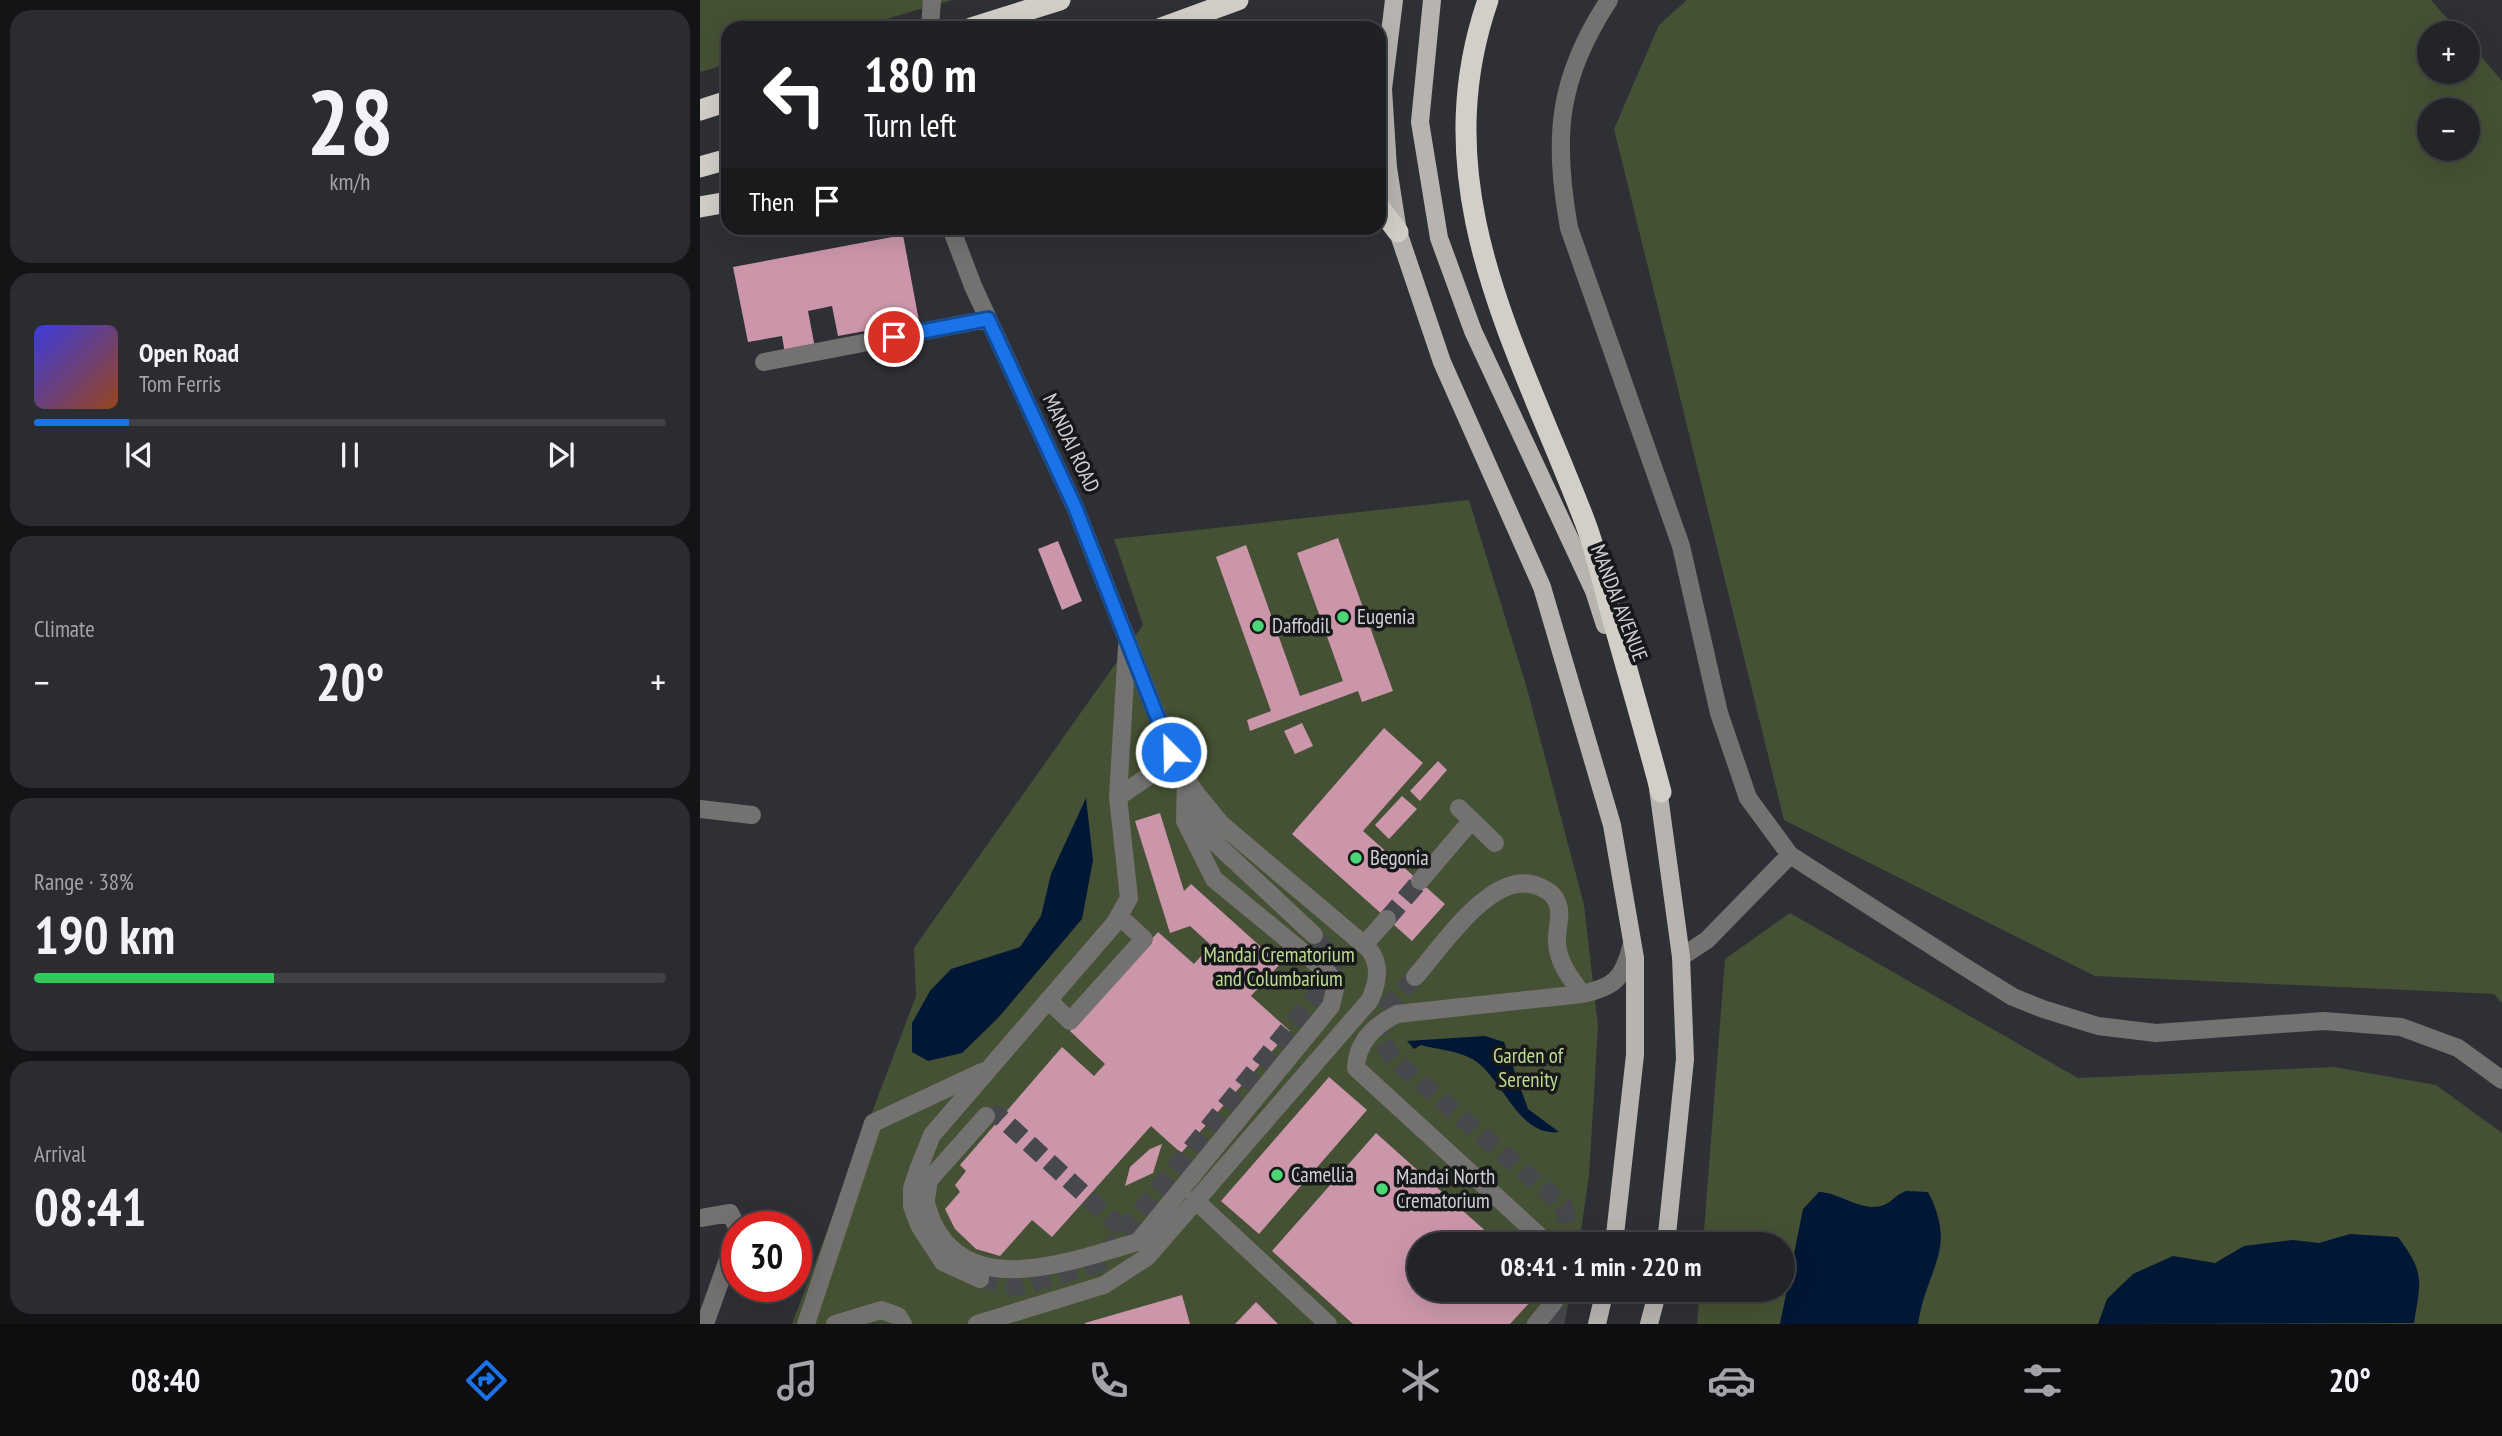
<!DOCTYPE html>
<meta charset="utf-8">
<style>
:root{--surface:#232428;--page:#2b2c30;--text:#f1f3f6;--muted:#a3a4a8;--line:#404145;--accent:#1a73e8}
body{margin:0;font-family:"PT Sans Narrow",sans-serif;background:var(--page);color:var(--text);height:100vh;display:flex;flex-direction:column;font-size:26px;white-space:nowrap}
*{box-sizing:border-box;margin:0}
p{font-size:23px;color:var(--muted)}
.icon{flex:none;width:38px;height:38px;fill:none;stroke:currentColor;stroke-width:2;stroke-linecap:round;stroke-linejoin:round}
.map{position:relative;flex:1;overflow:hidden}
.panel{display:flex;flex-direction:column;gap:10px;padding:10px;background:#131416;width:700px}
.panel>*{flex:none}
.banner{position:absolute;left:21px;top:21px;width:665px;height:214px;border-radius:21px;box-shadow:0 7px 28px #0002,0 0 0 2px var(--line);background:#202124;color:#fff;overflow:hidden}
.buttons{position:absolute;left:1717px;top:21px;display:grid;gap:14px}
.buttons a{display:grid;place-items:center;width:63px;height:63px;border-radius:50%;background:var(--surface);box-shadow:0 7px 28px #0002,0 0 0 2px var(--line);font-size:35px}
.speed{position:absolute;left:21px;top:1211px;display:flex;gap:14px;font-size:35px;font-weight:700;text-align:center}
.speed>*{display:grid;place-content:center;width:91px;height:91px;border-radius:50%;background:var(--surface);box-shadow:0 7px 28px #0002,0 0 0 2px var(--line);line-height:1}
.speed .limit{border:10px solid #d22;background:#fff;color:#111}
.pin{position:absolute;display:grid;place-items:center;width:60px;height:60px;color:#fff;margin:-30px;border:4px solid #fff;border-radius:50%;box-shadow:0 2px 7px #0007}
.me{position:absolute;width:77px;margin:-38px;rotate:337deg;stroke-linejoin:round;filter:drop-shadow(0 0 5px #0008)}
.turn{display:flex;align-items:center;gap:24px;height:147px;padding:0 28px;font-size:32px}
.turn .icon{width:91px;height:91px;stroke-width:2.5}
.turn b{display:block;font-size:49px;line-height:60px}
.then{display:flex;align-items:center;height:66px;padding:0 28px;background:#0003;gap:14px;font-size:26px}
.big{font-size:52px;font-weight:600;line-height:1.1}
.panel .card{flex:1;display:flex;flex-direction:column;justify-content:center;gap:10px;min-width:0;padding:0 24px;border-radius:21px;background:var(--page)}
.panel .dial{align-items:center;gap:0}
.dial b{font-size:91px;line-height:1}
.song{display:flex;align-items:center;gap:21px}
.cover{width:84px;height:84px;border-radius:10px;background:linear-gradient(135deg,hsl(240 70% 55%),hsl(20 70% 35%))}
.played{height:7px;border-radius:4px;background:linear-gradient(90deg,var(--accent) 15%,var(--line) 15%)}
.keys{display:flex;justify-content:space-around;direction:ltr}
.heat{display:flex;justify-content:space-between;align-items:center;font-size:38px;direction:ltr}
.charge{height:10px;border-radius:5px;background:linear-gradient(90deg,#34c759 38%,var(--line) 0)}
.trip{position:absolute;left:707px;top:1232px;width:388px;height:70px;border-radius:35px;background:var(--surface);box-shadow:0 7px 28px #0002,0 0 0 2px var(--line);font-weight:600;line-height:70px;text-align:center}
.tabs{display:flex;height:112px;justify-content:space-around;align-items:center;background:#0e0e10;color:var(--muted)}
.tabs .icon{width:49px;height:49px}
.tabs .active{color:var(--accent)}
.tabs b{font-size:32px;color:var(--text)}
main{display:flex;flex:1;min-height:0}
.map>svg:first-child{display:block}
</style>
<main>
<section class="panel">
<div class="card dial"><b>28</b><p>km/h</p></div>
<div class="card">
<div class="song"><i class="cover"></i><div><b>Open Road</b><p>Tom Ferris</p></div></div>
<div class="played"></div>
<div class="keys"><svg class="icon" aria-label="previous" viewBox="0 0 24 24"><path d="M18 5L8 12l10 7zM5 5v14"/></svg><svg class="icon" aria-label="pause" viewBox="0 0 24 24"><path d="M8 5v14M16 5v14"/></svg><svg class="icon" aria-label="next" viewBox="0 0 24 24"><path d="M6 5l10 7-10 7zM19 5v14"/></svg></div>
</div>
<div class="card"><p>Climate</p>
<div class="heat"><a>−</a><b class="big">20°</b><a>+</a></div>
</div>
<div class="card"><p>Range · 38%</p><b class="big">190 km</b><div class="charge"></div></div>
<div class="card"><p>Arrival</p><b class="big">08:41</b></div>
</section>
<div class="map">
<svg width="1802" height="1324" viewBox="0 0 1802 1324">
<rect width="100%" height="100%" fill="#2f3035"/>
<path fill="#455134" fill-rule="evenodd" d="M 0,0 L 252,0 L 155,28 L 28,28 L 28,64 L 0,72 Z
M 987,0 L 1731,0 L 1760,33 L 1729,33 L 1729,72 L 1768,72 L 1768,41 L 1802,81 L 1802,1003 L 1794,994 L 1395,976 L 1084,820 L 914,129 L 959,25 ZM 1729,110 L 1768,110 L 1768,149 L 1729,149 Z
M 769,500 L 826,685 L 884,905 L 898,1026 L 889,1176 L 879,1244 L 719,1244 L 719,1290 L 871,1290 L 864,1324 L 92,1324 L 216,996 L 214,948 L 443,625 L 414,539 Z
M 1090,913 L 1378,1078 L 1634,1067 L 1736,1085 L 1802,1133 L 1802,1324 L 997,1324 L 1000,1290 L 1083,1290 L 1083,1244 L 1003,1244 L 1025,959 Z"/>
<path fill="#001735" d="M 386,798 L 393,860 L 382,919 L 298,1018 L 262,1053 L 228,1061 L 212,1052 L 212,1023 L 230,991 L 251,969 L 320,947 L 341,916 L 351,874 Z
M 785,1036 L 804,1042 L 828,1109 L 859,1132 C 818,1137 803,1078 774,1060 C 758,1050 738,1050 721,1045 L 714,1049 L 707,1041 Z
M 1206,1191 L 1228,1192 C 1258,1250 1227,1266 1218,1324 L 1080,1324 L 1103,1209 L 1119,1192 C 1140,1192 1166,1216 1188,1203 C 1195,1198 1198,1194 1206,1191 Z
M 1650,1234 L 1698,1237 C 1725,1273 1721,1280 1714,1323 L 1398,1324 L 1407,1299 L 1433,1274 L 1473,1256 L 1515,1263 L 1544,1246 L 1593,1240 L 1619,1243 Z"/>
<path fill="#cc96aa" d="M 203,235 L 219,321 L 138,336 L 132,306 L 108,311 L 115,348 L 85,354 L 82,336 L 48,342 L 33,267 Z
M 638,538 L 693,691 L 662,702 L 658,691 L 550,731 L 547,720 L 571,711 L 516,557 L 546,545 L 600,696 L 643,681 L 597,553 Z
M 358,541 L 382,601 L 362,610 L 338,549 Z
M 602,723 L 613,746 L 595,754 L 584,731 Z
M 684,728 L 723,763 L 663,831 L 745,904 L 712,941 L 592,834 Z
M 738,761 L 747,770 L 720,801 L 710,791 Z
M 702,796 L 717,809 L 689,839 L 675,825 Z
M 460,813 L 484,891 L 491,884 L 580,964 L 551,996 L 590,1031 L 481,1153 L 451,1126 L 352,1237 L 332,1220 L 300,1256 L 276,1249 L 255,1229 L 245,1209 L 260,1192 L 255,1185 L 266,1171 L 260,1165 L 362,1047 L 394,1076 L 405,1064 L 370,1031 L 458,932 L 494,964 L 511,945 L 490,926 L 470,933 L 435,821 Z
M 629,1077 L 667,1110 L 559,1234 L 521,1201 Z
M 676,1133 L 800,1244 L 719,1244 L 719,1290 L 841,1290 L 810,1324 L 653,1324 L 572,1251 Z
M 462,1144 L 453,1173 L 425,1186 L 430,1167 L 450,1149 Z
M 482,1295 L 490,1324 L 385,1324 L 385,1323 Z
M 556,1302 L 578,1324 L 535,1324 Z"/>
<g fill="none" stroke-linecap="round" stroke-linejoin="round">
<path stroke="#47484d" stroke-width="18" stroke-dasharray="18 9" stroke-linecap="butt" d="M 687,919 L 720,881
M 715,977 L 680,1014 L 679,1034 L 692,1058 L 864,1206 L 870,1232 L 868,1244
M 286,1116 L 298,1115 L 423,1230
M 280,1279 L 318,1287 L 397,1264 L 622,988 L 631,966 L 626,951 L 614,935
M 855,1324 L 862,1290"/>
<path stroke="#747270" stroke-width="18" d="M 909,0 C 857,79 853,137 869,228 L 981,546 L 1019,713 L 1048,798 L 1090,855 L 1268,969 L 1313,997 L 1343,1009 L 1398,1026 L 1456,1033 L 1624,1021 L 1701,1027 L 1758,1048 L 1802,1080
M 230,28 L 232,0
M 251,228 L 273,286 L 375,507 L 474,759 L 495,792 L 521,824 L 669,949 C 681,965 678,982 670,1000 L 447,1257 L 404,1285 L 277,1324
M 64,362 L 288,319
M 418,797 L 474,759
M 486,797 L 508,836 L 614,935
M 759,808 L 795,843
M 0,809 L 52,815
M 720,881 L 772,820
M 664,945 L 687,919
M 981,957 L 1007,940 L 1090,855
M 715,977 C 742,947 794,865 840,887 C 849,891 855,895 858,905 C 862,915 856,930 857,942 C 858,963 870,977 882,994
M 348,1000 L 370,1021 L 444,939 L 419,916
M 218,1170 C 223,1187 225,1207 233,1223 C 272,1306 384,1255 449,1239
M 226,1199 L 229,1180 L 286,1116
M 495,1200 L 628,1324
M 0,1218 L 30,1213 L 37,1227
M 438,1242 L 631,1006 L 636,985 L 628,973 L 514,879 L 485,821 L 486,779
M 848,1244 L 656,1068 C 657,1042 675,1025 697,1014 L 882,994 C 914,987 923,979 931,947
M 280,1279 L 243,1262 L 219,1225 L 212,1206 L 212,1188 L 218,1170 L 232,1135 L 415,923 L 429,898 L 418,797 L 427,646
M 5,1324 L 37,1234
M 106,1324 L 173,1123 L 282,1072
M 135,1324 L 181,1310 L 198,1316 L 203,1324
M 836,1324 L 854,1302 L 856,1290"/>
<path stroke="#b7b4af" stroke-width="18" d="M 694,0 L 683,89 L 688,168 L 698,232 L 742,362 L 842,587 L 912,825 L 935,958 L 935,1055 L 914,1244
M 732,0 L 720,122 L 739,238 L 773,331 L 894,591 L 905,625
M 957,781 L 981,957 L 985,1059 L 966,1244
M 897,1324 L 905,1290
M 949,1324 L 958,1290"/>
<path stroke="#d2cec8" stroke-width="21" d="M 788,0 C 722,191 819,348 885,522 C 896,551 903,583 911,613 C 928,673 945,732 961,792
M 271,28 L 360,0
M 461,28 L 538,0
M 0,110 L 28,101
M 0,167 L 28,159
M 0,207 L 28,202
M 679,207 L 698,232"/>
</g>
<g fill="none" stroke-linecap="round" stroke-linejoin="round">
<g stroke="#114b97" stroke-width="18">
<path id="route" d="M 194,337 L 288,319 L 375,507 L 471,752"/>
</g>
<use href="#route" stroke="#1a73e8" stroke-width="12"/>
</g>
<g fill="#4dd676" stroke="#17181a" stroke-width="2.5">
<circle cx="643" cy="617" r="7"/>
<circle cx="558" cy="626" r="7"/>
<circle cx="656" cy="858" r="7"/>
<circle cx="577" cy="1175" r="7"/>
<circle cx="682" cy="1189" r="7"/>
</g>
<g text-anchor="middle" stroke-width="7" stroke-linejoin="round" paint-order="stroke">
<g font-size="21" fill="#d0d1d4" stroke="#17181a">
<text transform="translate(371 443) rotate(65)" y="7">MANDAI ROAD</text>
<text transform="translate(919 603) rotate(69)" y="7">MANDAI AVENUE</text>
</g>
<g font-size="21" fill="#d0d1d4" stroke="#17181a" text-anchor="start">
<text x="657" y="624">Eugenia</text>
<text x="572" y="633">Daffodil</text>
<text x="670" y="865">Begonia</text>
<text x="591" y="1182">Camellia</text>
<text x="696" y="1184">Mandai North<tspan x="696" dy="24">Crematorium</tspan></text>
</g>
<g font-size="21" fill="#beda93" stroke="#17181a">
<text x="579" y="962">Mandai Crematorium<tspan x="579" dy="24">and Columbarium</tspan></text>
<text x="828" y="1063">Garden of<tspan x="828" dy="24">Serenity</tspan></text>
</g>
</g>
</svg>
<div class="buttons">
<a>+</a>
<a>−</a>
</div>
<div class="speed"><div class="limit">30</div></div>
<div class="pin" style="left:194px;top:337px;background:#d93025"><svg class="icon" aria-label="arrive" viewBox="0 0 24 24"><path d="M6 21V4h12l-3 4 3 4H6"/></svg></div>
<svg class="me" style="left:471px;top:752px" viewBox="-20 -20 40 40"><circle r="17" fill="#1a73e8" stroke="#fff" stroke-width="3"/><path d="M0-11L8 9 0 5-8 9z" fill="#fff"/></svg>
<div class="trip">08:41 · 1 min · 220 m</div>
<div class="banner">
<div class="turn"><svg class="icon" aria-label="left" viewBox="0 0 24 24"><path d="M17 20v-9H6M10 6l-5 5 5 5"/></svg><div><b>180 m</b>Turn left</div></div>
<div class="then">Then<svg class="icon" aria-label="arrive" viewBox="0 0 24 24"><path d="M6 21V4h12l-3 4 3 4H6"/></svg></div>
</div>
</div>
</main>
<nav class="tabs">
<b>08:40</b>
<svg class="icon active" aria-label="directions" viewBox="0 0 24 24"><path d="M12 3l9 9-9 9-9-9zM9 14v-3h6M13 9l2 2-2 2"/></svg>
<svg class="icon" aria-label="music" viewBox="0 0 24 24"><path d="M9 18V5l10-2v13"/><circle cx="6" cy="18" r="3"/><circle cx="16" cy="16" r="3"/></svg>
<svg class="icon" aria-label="phone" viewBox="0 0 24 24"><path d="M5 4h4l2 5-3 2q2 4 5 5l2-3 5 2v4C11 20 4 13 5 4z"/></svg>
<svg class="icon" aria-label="climate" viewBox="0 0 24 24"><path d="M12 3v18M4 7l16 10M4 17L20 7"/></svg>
<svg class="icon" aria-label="car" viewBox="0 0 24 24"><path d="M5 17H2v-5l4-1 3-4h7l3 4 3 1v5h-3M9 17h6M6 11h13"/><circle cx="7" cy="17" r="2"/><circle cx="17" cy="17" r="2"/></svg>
<svg class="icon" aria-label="filters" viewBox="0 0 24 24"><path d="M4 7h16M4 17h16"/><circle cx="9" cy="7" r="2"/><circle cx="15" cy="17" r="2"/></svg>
<b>20°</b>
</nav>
